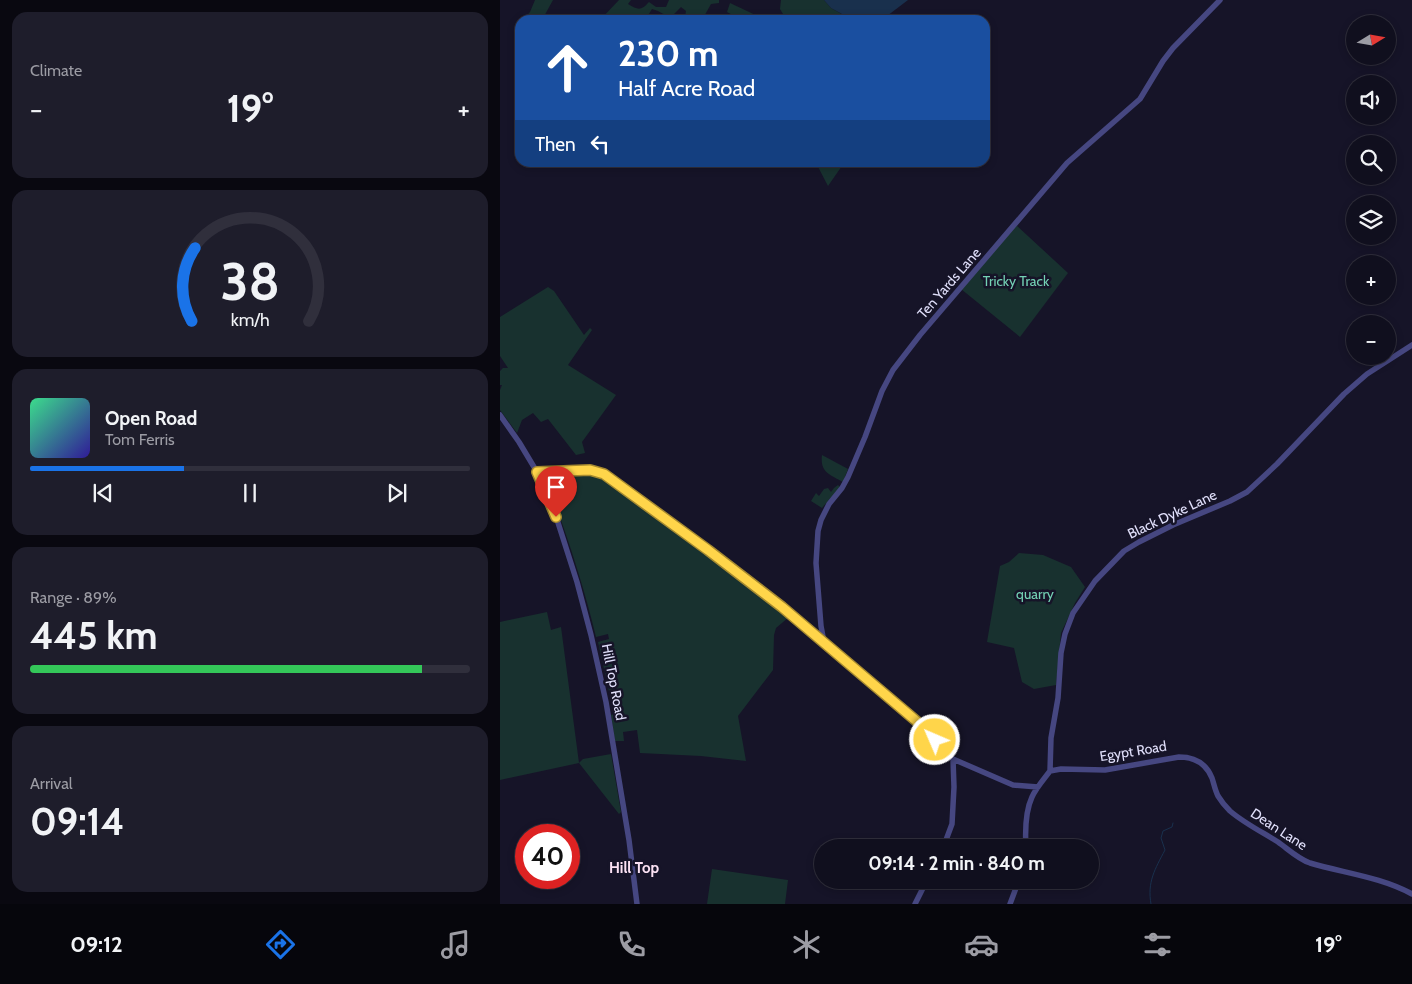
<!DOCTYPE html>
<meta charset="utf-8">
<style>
:root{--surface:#100f1e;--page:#1e1d2b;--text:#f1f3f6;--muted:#9c9ca4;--line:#302f3c;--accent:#1a73e8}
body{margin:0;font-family:Cabin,sans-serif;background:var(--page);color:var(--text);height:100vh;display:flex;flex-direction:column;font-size:19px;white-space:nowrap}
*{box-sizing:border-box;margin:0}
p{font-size:16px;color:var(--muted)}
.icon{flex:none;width:28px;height:28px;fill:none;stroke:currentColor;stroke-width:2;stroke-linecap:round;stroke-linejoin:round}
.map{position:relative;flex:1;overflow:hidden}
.panel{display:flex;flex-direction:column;gap:12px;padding:12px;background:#090810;width:500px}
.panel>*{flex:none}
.top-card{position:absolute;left:15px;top:15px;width:475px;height:152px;border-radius:15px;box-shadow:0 2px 8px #0003,0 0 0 1px var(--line);background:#1a4fa0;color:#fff;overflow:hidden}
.needle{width:32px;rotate:79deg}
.controls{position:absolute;left:846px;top:15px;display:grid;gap:10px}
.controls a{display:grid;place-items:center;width:50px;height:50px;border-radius:50%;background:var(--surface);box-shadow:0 2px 8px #0003,0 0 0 1px var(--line);font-size:25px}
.speed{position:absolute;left:15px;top:824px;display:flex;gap:10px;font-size:25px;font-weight:700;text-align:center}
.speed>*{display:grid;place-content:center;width:65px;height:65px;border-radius:50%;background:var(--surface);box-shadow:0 2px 8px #0003,0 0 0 1px var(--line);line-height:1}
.speed .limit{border:8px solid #d22;background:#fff;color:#111}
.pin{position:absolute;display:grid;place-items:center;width:42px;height:42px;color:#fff;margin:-51px -21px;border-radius:50% 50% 50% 0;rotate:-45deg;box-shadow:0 0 5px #0007}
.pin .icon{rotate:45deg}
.me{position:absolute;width:55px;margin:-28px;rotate:315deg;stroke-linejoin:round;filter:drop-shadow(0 0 4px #0008)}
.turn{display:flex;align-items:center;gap:18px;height:105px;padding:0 20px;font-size:22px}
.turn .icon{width:65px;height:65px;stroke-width:2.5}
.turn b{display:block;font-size:35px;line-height:42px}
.then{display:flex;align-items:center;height:48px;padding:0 20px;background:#0003;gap:10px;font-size:19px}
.big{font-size:38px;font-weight:700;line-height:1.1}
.panel .widget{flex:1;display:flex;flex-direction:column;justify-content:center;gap:8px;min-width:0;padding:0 18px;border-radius:15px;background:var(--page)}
.panel .dial{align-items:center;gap:0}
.dial svg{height:130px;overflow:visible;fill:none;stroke:var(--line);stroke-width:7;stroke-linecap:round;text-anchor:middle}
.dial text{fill:var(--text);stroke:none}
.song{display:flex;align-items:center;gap:15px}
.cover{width:60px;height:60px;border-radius:8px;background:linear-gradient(135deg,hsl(150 70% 55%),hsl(250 70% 35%))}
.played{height:5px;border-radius:2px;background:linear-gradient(90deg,var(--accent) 35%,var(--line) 35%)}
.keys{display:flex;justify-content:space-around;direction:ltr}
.heat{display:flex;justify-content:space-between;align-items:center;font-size:28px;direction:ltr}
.charge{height:8px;border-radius:4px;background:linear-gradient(90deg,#34c759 89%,var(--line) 0)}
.trip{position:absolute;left:314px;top:839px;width:285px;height:50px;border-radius:25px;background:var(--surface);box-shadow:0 2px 8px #0003,0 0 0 1px var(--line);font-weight:700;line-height:50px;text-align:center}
.menu{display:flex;height:80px;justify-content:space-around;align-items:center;background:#06060c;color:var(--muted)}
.menu .icon{width:35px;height:35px}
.menu .current{color:var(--accent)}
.menu b{font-size:22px;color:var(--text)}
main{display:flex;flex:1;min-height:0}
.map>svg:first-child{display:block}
</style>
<main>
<section class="panel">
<div class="widget"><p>Climate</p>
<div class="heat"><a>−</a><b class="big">19°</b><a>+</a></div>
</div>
<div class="widget dial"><svg viewBox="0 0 100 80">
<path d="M14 69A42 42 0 1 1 86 69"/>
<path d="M14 69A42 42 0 0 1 16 24" stroke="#1a73e8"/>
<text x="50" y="56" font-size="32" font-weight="700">38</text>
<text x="50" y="72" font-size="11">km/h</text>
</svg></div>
<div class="widget">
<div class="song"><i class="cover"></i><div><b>Open Road</b><p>Tom Ferris</p></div></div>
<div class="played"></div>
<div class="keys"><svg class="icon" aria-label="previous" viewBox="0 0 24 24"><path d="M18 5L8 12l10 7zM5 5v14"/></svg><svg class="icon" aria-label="pause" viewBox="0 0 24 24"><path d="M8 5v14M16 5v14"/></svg><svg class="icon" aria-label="next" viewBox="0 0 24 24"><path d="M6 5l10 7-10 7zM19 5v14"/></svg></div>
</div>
<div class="widget"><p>Range · 89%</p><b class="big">445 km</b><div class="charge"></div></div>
<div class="widget"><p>Arrival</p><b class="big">09:14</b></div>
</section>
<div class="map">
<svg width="912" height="904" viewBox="0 0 912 904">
<rect width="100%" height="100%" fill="#161428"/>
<path fill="#18312f" d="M 35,0 L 53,0 L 42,20 L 23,20 L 30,12 Z
M 119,0 L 131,0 L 128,4 C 138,10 141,11 149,2 L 156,7 L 166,7 L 169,0 L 219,0 L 219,3 L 211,4 L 202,20 L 188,20 L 185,17 L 186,11 L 181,7 L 174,14 L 167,16 L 158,11 L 152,9 L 147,17 L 133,20 L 100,20 Z
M 281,0 L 324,0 L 331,8 L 352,20 L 292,20 L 283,14 L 280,9 Z
M 230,3 L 266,20 L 242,20 L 227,12 Z
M 316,163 L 344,163 L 328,186 Z
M 515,224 L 568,273 L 520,337 L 461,289 Z
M 48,287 L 54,291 L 84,335 L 90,328 L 92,330 L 68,365 L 116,395 L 82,442 L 85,453 L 76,455 L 48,419 L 41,422 L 33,413 L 22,420 L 17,433 L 0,410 L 0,390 L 2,385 L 0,385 L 0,371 L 3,368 L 8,368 L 0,356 L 0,317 Z
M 322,455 L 348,469 L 343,482 C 329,474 320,472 322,455 Z
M 89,473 L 101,476 L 289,617 L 276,628 L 274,635 L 273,670 L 238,716 L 246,761 L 201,756 L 140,753 L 137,730 L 123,732 L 124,741 L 115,741 L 111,715 L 114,714 L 98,642 L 109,639 L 108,634 L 96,637 C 84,587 68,538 50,490 L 52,489 L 52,486 L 48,474 Z
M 338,485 L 340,487 L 322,508 L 311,501 L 316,493 L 319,496 L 324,489 L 328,488 L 331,492 L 334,488 Z
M 519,553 L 543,555 L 571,567 L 585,587 L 575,603 L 561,633 L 556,685 L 534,689 L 522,682 L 514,648 L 487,642 L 500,566 L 509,562 Z
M 47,612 L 51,630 L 61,627 L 79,763 L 83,759 L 111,754 L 121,812 L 119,814 L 79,763 L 0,780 L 0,622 Z
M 212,869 L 288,880 L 285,904 L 207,904 Z"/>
<path fill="#19304d" d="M 324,0 L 408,0 L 383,19 L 353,20 L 331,8 Z"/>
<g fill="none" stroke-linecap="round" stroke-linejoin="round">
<path stroke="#19304d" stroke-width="1" d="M 342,14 L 343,20
M 353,167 L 354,162
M 651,904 C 647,882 655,869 665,850 L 661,838 L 663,831 L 672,827 L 673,823"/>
<path stroke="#464781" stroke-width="5.5" d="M 0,415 L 19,442 L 37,472 L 53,507 L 77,582 L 91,635 L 106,702 L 129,840 L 137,904
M 37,472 L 90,470 L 104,474 L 208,550 L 282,607 L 427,730 L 453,759 L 513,785 L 538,787
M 324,642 L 321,626 L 316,563 L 318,531 L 321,520 L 329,504 L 342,488 L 348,477 L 365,437 L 382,391 L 393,370 L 420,335 L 567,163 L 640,99 L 663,61 L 673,48 L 720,0
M 550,771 L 551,738 L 558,698 L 561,653 L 565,634 L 573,613 L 595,581 L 624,551 L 639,542 L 673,525 L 730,501 L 747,492 L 777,464 L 844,394 L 867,374 L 912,345
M 550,771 L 561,769 L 605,770 L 679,757 C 694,757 706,763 712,778 C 714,784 715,790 718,796 C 721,801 725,806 730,811 C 744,823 762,832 778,842 C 788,849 798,859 810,863 C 844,873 881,877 912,894
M 443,848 L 452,824 L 454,787 L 453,759
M 526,848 C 525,831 525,812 532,797 C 536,788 544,779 550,771
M 415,904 L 427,880
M 510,904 L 519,880"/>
</g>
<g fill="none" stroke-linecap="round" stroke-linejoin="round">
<g stroke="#a68a30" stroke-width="12">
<path id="route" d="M 56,517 L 37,472 L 90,470 L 104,474 L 208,550 L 282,607 L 427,730 L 435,740"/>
</g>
<use href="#route" stroke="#ffd54a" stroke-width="9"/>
</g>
<g text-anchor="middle" stroke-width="5" stroke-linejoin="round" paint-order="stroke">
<g font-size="14" fill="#74d2b5" stroke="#161428">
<text x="516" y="286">Tricky Track</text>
<text x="535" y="599">quarry</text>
</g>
<g font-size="14" fill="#e1e0fb" stroke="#161428">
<text transform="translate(449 283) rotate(-49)" y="5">Ten Yards Lane</text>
<text transform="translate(672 514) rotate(-25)" y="5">Black Dyke Lane</text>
<text transform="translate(114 682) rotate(79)" y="5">Hill Top Road</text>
<text transform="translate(633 751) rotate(-9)" y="5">Egypt Road</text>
<text transform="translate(779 829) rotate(33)" y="5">Dean Lane</text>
</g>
<g font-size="15" font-weight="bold" fill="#fbe1f3" stroke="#161428">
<text x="134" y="873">Hill Top</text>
</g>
</g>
</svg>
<div class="controls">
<a><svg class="needle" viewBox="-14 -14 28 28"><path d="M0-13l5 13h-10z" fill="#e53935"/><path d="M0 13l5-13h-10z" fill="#9c9ca4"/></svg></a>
<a><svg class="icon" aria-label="sound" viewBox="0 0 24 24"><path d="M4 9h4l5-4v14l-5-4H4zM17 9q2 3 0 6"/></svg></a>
<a><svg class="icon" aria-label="search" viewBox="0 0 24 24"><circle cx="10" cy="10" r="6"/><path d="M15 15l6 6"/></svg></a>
<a><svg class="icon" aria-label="layers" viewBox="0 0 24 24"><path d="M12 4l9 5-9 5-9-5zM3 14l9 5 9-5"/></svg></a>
<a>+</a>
<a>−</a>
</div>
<div class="speed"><div class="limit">40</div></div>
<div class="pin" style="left:56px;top:517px;background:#d93025"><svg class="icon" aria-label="arrive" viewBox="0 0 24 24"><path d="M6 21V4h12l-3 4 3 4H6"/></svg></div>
<svg class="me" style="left:435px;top:740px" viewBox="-20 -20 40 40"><circle r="17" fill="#ffd54a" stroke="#fff" stroke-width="3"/><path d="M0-11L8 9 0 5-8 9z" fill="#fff"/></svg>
<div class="trip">09:14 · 2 min · 840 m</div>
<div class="top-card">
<div class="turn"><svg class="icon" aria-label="ahead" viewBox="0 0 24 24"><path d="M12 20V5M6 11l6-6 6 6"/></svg><div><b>230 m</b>Half Acre Road</div></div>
<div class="then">Then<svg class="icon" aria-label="left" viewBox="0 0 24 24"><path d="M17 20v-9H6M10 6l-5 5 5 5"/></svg></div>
</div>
</div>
</main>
<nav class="menu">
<b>09:12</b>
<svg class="icon current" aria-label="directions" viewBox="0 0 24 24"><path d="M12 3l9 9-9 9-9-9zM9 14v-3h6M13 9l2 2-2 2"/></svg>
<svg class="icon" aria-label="music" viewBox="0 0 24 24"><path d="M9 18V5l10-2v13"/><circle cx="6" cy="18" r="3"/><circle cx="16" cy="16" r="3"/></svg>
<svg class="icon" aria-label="phone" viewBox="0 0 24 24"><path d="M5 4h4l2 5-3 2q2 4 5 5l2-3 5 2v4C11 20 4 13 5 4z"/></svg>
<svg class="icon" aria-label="climate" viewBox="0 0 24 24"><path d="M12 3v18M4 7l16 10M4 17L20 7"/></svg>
<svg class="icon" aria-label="car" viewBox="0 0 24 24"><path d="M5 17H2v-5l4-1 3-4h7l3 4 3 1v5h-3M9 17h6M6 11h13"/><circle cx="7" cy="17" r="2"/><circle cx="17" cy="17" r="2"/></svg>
<svg class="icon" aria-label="filters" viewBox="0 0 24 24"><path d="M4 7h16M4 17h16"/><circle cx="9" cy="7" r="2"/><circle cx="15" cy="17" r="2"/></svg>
<b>19°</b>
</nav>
